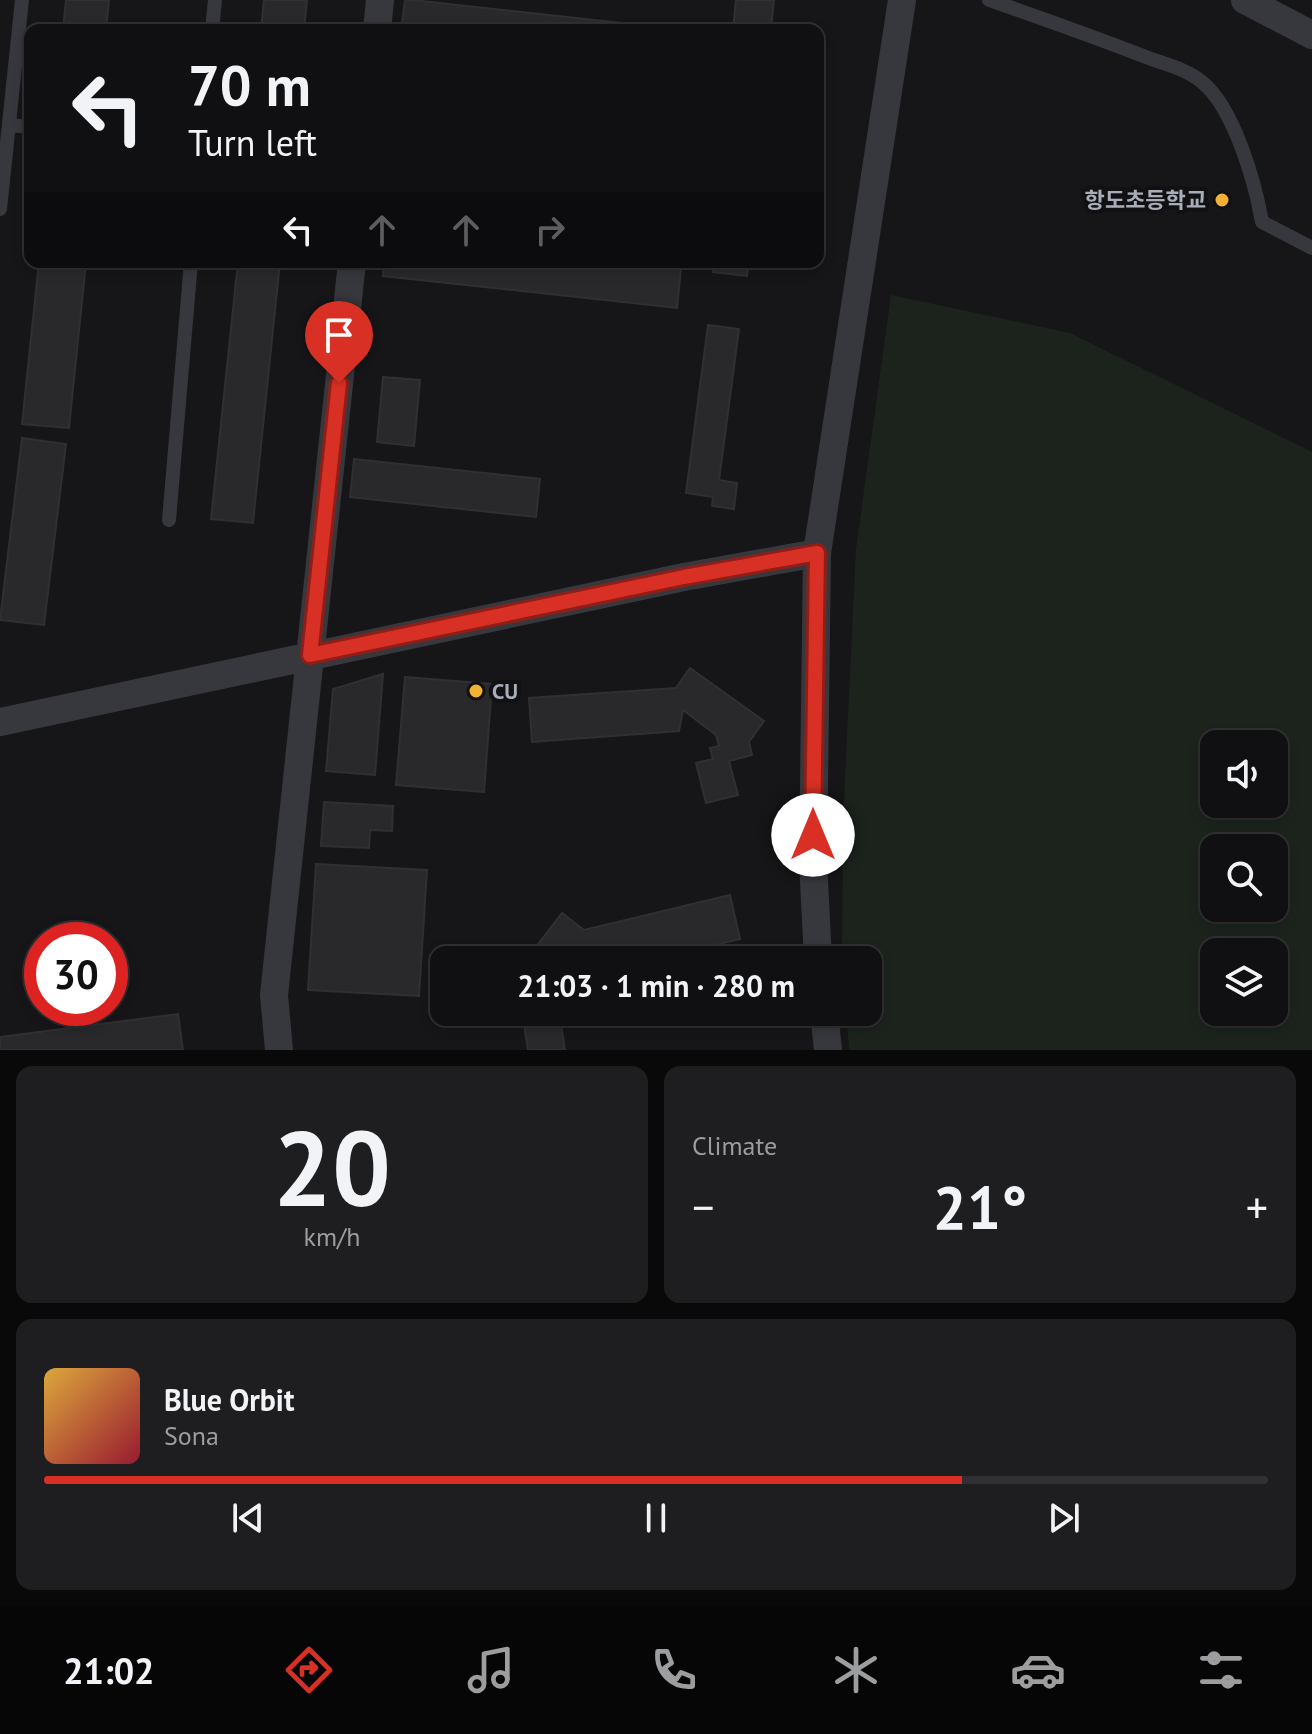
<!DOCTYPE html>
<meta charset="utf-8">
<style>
:root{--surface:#101012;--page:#1e1e20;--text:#f1f3f6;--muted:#9c9d9f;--line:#303032;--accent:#d93025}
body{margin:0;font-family:"PT Sans","Noto Sans KR",sans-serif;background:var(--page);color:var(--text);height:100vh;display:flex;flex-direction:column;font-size:30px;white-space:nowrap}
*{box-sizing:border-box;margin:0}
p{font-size:26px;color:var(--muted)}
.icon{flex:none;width:44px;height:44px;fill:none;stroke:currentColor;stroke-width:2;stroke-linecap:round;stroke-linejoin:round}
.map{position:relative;height:1050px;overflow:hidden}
.drawer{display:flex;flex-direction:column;gap:16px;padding:16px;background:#09090a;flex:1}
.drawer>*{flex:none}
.hud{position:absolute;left:24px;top:24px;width:800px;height:244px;border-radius:16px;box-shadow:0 4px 12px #0003,0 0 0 2px var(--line);background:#101012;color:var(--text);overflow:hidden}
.fabs{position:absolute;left:1200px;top:730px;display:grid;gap:16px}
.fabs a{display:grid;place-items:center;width:88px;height:88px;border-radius:16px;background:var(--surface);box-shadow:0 4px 12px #0003,0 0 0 2px var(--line);font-size:40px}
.speed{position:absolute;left:24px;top:922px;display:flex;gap:16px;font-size:40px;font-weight:700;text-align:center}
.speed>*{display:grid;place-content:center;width:104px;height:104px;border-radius:50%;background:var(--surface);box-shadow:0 4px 12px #0003,0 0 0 2px var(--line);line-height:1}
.speed .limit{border:12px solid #d22;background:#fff;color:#111}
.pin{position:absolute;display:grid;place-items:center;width:68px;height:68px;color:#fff;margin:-82px -34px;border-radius:50% 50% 50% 0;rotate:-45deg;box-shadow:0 0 8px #0007}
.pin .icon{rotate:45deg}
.me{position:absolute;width:88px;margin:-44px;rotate:0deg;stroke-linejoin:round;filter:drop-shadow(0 0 6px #0008)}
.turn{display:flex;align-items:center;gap:28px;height:168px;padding:0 32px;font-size:36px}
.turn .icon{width:104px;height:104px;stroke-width:2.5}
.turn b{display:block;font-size:56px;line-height:68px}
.lanes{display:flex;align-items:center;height:76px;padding:0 32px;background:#0003;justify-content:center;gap:40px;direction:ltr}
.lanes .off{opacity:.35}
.big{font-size:60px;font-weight:600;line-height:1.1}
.drawer .tile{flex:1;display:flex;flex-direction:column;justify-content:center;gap:12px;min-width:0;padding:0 28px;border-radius:16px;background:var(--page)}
.drawer .dial{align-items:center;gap:0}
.dial b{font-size:104px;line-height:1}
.song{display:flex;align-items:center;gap:24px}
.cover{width:96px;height:96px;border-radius:12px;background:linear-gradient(135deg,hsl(40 70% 55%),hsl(350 70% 35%))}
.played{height:8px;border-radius:4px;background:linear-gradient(90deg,var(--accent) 75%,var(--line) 75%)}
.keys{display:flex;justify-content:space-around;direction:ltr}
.heat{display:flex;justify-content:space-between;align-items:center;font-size:44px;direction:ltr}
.drawer .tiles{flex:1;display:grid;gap:16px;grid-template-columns:1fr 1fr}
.tile:last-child{grid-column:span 2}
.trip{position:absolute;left:430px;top:946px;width:452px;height:80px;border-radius:16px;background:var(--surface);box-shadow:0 4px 12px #0003,0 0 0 2px var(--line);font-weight:600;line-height:80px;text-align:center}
.tabs{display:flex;height:128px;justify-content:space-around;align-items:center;background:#060607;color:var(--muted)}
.tabs .icon{width:56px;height:56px}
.tabs .selected{color:var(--accent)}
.tabs b{font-size:36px;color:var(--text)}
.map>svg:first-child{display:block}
</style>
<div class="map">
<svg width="1312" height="1050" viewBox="0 0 1312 1050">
<rect width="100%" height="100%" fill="#161618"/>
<path fill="#1c231d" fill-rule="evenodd" d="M 891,295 L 1070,333 L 1312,452 L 1312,1050 L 849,1050 L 846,1012 L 868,1012 L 868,960 L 842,960 L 842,958 L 843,821 L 856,549 ZM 1214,744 L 1274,744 L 1274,804 L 1214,804 ZM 1214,848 L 1274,848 L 1274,908 L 1214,908 ZM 1214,952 L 1274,952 L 1274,1012 L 1214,1012 Z"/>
<path fill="#29292c" stroke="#303034" stroke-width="2" d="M 66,0 L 109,0 L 106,30 L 63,30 Z
M 264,0 L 307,0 L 304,30 L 261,30 Z
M 405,0 L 412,0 L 686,30 L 401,30 Z
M 736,0 L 774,0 L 771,30 L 733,30 Z
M 39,262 L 86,262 L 69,428 L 22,424 Z
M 238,262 L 280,262 L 253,523 L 211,519 Z
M 384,262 L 612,262 L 681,269 L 677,308 L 383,276 Z
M 714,262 L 749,262 L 747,276 L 713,272 Z
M 708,325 L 739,329 L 719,480 L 737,483 L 734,509 L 712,506 L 713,497 L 686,493 Z
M 383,377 L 420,380 L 414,446 L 377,442 Z
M 22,438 L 66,444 L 44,625 L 0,620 Z
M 354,459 L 540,479 L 536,517 L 350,497 Z
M 690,668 L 764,721 L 749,742 L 752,755 L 729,761 L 738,795 L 706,803 L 696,763 L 713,759 L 710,748 L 719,746 L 716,735 L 683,710 L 679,731 L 532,742 L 529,698 L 676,688 Z
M 383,674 L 375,775 L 326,771 L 333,689 Z
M 405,677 L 492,684 L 484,792 L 396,785 Z
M 324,802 L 393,806 L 392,831 L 370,830 L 369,848 L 321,846 Z
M 316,864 L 427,870 L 419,996 L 308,990 Z
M 730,895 L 740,939 L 653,960 L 583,960 L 582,957 L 579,960 L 526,960 L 562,913 L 584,930 Z
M 522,1012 L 559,1012 L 565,1050 L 528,1050 Z
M 178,1014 L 183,1050 L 0,1050 L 0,1037 Z"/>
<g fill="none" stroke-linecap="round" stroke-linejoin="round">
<path stroke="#37383d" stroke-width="14" d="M 989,0 C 1041,18 1094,37 1146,57 C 1164,64 1187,69 1202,82 C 1234,108 1255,182 1262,222 L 1312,248
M 212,30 L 215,0
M 9,125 L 30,127
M 0,209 L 22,0
M 169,520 L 191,262"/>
<path stroke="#37383d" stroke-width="28" d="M 1245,0 L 1312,35
M 377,30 L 380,0
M 0,722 L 684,577 L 817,553
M 818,960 L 813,861 L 817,553 L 902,0
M 824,1012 L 828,1050
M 279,1050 L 274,995 L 352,262"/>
</g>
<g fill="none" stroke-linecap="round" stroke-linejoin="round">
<g stroke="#8d1f18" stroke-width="20">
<path id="route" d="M 339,383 L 310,655 L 684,577 L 817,553 L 813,835"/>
</g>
<use href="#route" stroke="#d93025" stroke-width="14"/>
</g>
<g fill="#f2b134" stroke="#111113" stroke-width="3">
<circle cx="1222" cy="200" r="8"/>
<circle cx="476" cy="691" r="8"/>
</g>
<g text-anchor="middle" stroke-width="8" stroke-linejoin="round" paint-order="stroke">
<g font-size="22" font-weight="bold" fill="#a8adb8" stroke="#111113" text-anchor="end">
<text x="1206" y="208">항도초등학교</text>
<text x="492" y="699" text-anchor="start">CU</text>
</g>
</g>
</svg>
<div class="fabs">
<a><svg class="icon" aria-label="sound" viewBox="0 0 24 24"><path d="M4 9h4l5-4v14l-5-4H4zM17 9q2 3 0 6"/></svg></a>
<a><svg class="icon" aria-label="search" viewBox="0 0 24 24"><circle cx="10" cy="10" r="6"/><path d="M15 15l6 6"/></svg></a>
<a><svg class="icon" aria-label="layers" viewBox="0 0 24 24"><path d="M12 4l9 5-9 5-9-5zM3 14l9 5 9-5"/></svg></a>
</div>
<div class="speed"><div class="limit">30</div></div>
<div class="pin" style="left:339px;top:383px;background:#d93025"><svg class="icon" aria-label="arrive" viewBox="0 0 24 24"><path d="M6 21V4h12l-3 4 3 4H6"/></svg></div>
<svg class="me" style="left:813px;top:835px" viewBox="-20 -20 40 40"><circle r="19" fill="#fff"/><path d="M0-13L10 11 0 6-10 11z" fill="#d93025"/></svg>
<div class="trip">21:03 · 1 min · 280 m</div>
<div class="hud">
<div class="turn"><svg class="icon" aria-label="left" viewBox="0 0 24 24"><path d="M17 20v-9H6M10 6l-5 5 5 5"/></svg><div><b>70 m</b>Turn left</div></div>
<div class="lanes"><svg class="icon" aria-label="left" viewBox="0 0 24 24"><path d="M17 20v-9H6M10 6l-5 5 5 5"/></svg><svg class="icon off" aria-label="ahead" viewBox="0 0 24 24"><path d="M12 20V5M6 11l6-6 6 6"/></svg><svg class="icon off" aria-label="ahead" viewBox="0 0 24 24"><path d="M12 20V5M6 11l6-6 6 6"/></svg><svg class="icon off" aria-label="right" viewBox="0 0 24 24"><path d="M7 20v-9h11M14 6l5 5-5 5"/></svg></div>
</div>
</div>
<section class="drawer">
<div class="tiles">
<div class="tile dial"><b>20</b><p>km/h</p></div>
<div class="tile"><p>Climate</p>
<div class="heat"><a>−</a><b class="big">21°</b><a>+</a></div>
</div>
<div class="tile">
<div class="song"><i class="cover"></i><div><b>Blue Orbit</b><p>Sona</p></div></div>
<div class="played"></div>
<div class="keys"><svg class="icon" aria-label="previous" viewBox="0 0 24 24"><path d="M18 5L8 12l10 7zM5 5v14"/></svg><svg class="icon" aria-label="pause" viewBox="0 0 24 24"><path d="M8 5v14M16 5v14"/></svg><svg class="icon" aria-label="next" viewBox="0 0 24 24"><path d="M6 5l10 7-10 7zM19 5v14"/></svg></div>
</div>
</div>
</section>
<nav class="tabs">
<b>21:02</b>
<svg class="icon selected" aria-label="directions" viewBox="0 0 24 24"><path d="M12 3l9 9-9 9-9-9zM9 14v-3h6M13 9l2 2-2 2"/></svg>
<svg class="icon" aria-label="music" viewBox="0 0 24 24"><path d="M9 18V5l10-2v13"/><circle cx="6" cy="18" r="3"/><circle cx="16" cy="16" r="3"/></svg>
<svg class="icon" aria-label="phone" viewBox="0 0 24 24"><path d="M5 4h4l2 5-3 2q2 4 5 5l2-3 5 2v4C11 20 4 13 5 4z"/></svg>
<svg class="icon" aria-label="climate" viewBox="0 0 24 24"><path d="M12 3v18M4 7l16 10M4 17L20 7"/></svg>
<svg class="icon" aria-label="car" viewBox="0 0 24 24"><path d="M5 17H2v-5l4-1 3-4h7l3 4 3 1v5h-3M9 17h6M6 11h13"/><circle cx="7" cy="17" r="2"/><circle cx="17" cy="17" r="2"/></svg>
<svg class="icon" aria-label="filters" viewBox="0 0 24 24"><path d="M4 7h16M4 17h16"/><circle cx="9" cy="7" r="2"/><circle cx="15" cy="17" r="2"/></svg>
</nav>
